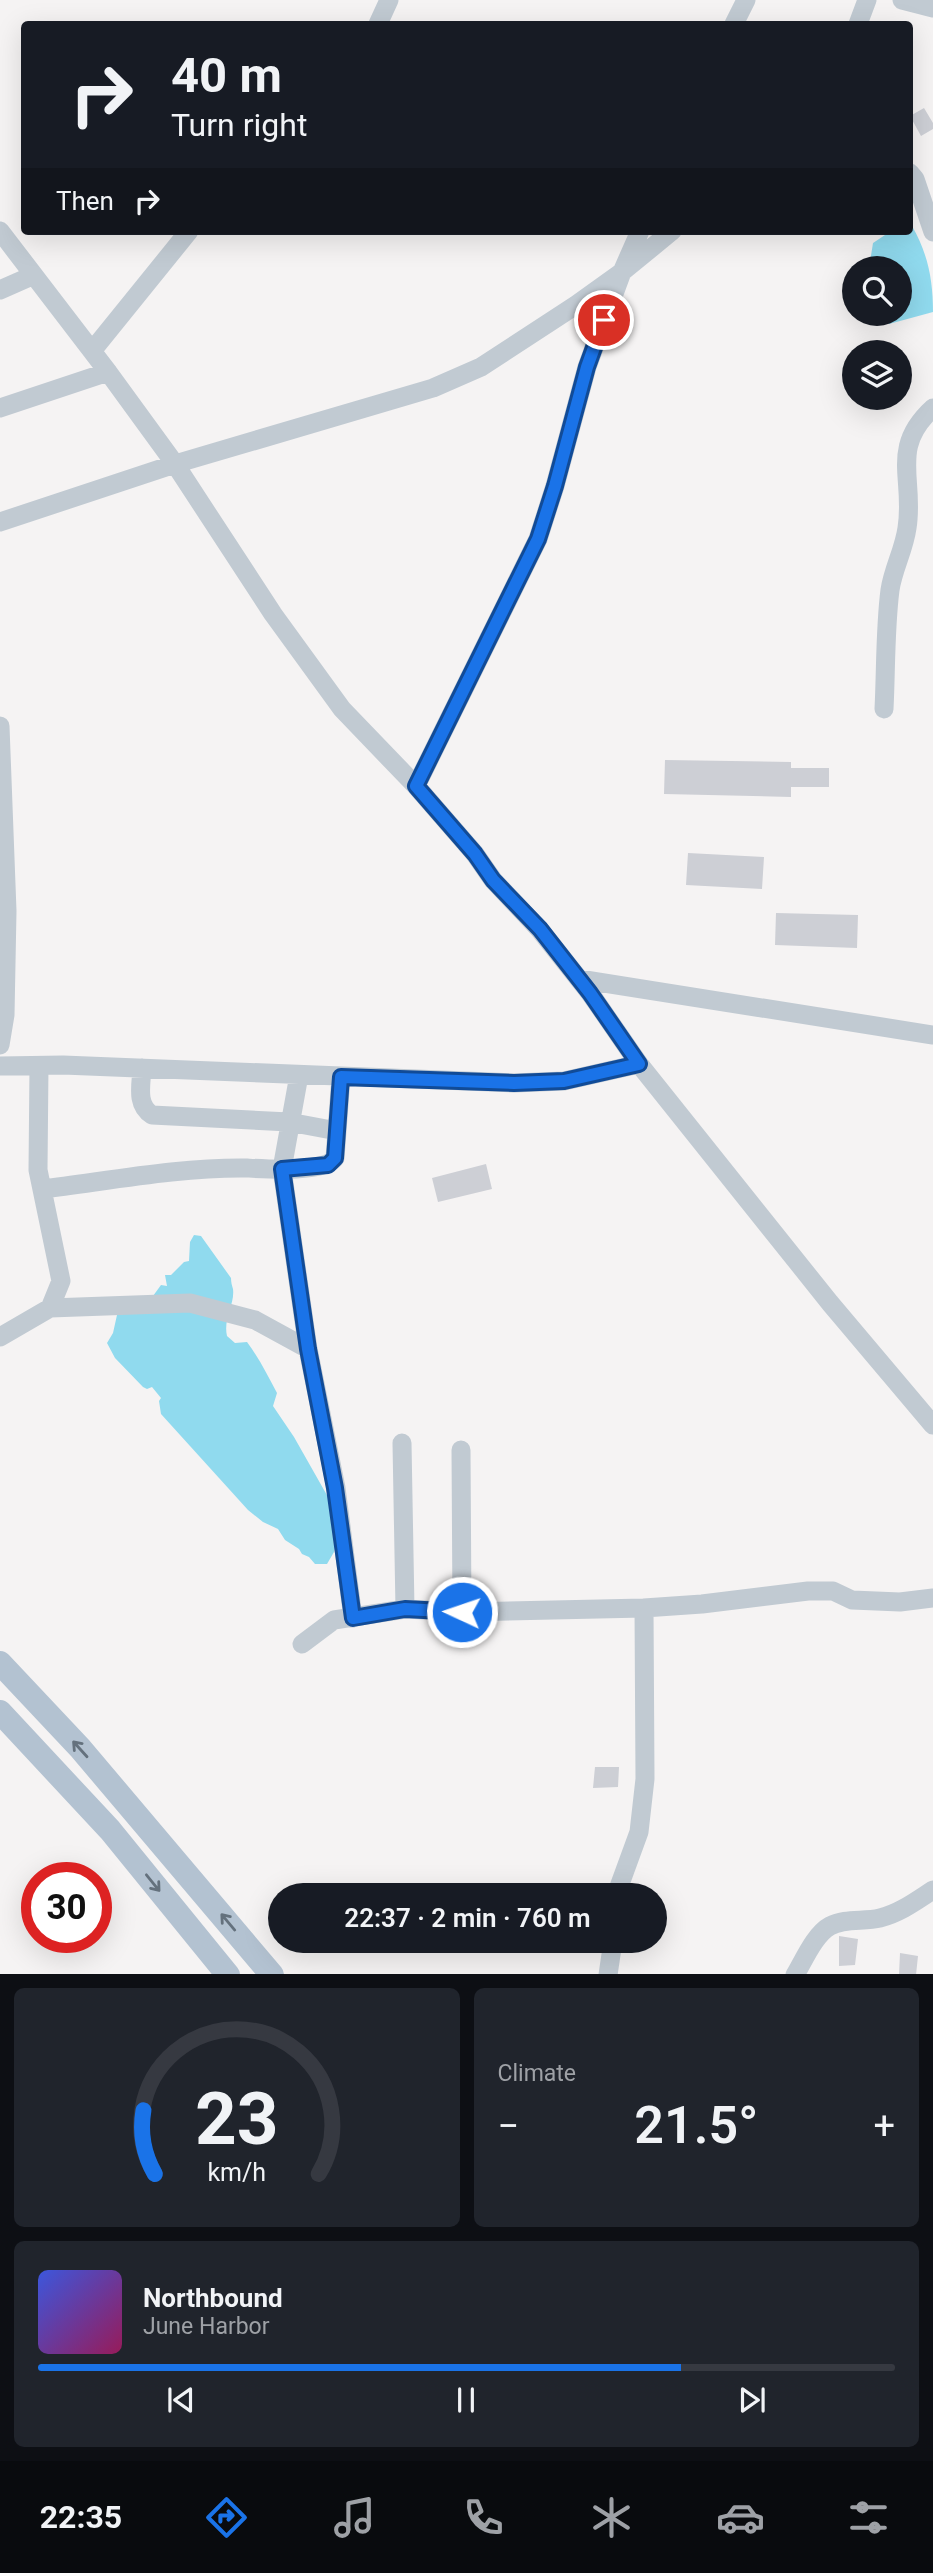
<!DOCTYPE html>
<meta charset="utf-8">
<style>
:root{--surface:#171b24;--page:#20242c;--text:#f1f3f6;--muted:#9ea1a6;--line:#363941;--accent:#1a73e8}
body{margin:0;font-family:Roboto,sans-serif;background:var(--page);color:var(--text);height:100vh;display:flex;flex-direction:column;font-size:26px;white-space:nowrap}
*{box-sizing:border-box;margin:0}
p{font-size:23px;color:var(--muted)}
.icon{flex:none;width:38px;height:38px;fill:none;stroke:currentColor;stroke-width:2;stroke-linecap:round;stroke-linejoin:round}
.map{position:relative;height:1974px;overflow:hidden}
.sheet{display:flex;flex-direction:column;gap:14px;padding:14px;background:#0d0f14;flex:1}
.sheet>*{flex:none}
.guide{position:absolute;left:21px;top:21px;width:892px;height:214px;border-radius:7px;box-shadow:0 7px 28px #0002;background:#171b24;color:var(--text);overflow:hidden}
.fabs{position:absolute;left:842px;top:256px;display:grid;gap:14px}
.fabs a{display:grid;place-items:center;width:70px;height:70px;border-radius:50%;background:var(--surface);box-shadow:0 7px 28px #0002;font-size:35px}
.speed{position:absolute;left:21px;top:1862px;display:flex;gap:14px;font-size:35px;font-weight:700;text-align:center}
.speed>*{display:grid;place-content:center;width:91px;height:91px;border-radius:50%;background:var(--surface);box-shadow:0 7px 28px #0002;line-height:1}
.speed .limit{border:10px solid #d22;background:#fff;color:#111}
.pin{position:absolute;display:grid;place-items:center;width:60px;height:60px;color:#fff;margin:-30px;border:4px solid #fff;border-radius:50%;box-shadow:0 2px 7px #0007}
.me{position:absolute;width:77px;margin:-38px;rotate:273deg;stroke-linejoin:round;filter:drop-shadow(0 0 5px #0008)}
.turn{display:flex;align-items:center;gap:24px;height:147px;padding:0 35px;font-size:32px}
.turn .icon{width:91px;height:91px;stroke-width:2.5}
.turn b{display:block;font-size:49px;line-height:60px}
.then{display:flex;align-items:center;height:66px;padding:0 35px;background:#0003;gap:14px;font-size:26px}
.big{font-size:52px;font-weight:600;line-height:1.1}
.sheet .card{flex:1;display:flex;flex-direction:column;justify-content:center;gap:10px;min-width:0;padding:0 24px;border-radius:10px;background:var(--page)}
.sheet .dial{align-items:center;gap:0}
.dial svg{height:182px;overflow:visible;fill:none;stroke:var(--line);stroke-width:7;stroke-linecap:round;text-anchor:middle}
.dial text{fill:var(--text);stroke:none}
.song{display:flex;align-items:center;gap:21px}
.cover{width:84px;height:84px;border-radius:10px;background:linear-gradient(135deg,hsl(230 70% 55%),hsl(330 70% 35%))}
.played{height:7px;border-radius:4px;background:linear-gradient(90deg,var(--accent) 75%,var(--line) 75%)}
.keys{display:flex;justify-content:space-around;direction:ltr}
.heat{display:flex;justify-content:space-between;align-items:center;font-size:38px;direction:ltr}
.sheet .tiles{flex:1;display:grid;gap:14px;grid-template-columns:1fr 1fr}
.card:last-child{grid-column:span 2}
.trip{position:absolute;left:268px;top:1883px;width:399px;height:70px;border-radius:35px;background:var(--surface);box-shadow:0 7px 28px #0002;font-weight:600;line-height:70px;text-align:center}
.menu{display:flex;height:112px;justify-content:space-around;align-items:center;background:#090b0e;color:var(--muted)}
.menu .icon{width:49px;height:49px}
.menu .selected{color:var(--accent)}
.menu b{font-size:32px;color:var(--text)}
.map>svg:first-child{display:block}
</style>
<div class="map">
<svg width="933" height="1975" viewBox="0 0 933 1975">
<rect width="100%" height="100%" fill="#f5f3f3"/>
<path fill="#90daee" d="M 910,226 L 912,226 C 928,254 933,280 933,312 L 889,324 L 883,313 L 900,313 L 900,268 L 871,268 L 870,262 L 873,243 L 891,231 L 910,231 Z
M 194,1235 L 201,1236 L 231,1278 C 231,1282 232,1286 233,1289 C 235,1304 223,1319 227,1336 L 235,1343 L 247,1342 C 259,1358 268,1376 277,1393 L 273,1406 L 294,1437 L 328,1497 L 335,1545 L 334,1552 L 327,1564 L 315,1564 L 309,1557 L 302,1554 L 299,1549 L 285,1540 L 278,1529 L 263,1522 L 248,1510 L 161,1414 L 159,1401 L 161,1398 L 152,1387 L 147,1389 L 143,1387 L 115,1358 L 107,1343 L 113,1333 L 117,1315 L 153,1296 L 161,1285 L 167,1286 L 165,1275 L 171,1275 L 184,1262 L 189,1261 L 190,1242 Z"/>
<path fill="#cdcfd5" d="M 924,108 L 933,123 L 933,129 L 921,136 L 910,116 Z
M 665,760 L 791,762 L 791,768 L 829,768 L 829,787 L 791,787 L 791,797 L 664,794 Z
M 688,853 L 764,857 L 762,889 L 686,885 Z
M 776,913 L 858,915 L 857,948 L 775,945 Z
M 486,1164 L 492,1189 L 438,1202 L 432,1178 Z
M 595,1767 L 619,1767 L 618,1787 L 593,1788 Z
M 839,1936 L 858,1939 L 855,1965 L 839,1966 Z
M 900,1953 L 918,1956 L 916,1975 L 899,1975 Z"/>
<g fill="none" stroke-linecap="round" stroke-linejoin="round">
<path stroke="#c1cad2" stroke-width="19" d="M 902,0 L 933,8
M 378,24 L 389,0
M 734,24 L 746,0
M 858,24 L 867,0
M 910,173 L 915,179 L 933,232
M 0,231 L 108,372 L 175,464 L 273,614 L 342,709 L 416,786 L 475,854 L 493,880 L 540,930 L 590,993 L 639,1064 L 830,1303 L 933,1425
M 0,290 L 34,275
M 92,351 L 189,231
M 0,408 L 108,372
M 0,522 L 175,464 L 433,388 L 481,367 L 576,305 L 622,272 L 672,231
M 884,709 C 886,670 885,629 890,590 C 893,569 904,550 907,528 C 915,479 889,448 933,408
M 0,726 L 7,911 L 5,1015 L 0,1045
M 416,786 L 538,539 L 555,486 L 587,367 L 622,272 L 640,231
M 579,979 L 933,1035
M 0,1066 L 63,1065 L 514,1083 L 564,1081 L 639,1064
M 39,1066 L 38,1170 L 61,1281 L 50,1308
M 142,1068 C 141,1086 136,1105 152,1115 L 289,1122 L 337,1131
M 299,1075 L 282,1169 L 308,1349 L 336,1488 L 353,1618
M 43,1189 C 108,1181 181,1167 247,1168 C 265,1169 325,1173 335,1158 L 341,1077
M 0,1337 L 50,1308 L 190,1303 L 255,1320 L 308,1349
M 402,1443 L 405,1609
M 461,1450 L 462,1612
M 644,1608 L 702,1604 L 808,1591 L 833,1591 L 852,1600 L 900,1602 L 933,1598
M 302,1644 L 334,1620 L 405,1609 L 462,1612 L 644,1608 L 645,1779 L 639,1832 L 616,1895
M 608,1975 L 613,1941
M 795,1975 C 804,1960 815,1934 830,1926 C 845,1918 864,1922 880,1918 C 900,1913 916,1901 933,1890"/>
<path stroke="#b3c2d1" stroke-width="24" d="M 0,1663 L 80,1748 L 272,1975
M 0,1712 L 110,1830 L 228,1975"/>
</g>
<defs><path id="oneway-shaft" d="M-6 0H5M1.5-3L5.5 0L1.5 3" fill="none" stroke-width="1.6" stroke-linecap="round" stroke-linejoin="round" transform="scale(1.75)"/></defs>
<g stroke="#64717d">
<use href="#oneway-shaft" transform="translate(80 1749) rotate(-132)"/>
<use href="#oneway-shaft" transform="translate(153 1883) rotate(51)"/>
<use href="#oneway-shaft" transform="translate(228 1922) rotate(-130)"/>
</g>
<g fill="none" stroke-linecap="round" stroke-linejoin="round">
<g stroke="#114b97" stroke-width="18">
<path id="route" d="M 462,1612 L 405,1609 L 353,1618 L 335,1488 L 308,1349 L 282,1169 L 328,1165 L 335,1158 L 341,1077 L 514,1083 L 564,1081 L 639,1064 L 590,993 L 540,929 L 493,880 L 475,854 L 416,786 L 538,539 L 555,486 L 587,367 L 604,320"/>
</g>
<use href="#route" stroke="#1a73e8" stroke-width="12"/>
</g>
</svg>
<div class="fabs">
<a><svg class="icon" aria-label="search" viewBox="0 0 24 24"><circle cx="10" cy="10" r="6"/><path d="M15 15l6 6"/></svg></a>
<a><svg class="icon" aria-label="layers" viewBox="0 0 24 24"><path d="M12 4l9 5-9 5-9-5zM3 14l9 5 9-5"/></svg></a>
</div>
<div class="speed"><div class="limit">30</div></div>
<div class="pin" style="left:604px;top:320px;background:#d93025"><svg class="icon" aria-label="arrive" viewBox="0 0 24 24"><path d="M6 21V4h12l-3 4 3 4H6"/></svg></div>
<svg class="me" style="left:462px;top:1612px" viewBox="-20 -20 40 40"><circle r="17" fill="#1a73e8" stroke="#fff" stroke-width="3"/><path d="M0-11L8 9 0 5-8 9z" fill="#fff"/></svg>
<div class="trip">22:37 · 2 min · 760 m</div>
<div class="guide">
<div class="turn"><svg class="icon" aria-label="right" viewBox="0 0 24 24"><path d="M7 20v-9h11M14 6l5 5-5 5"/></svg><div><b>40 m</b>Turn right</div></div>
<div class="then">Then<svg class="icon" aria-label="right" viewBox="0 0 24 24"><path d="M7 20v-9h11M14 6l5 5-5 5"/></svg></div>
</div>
</div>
<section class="sheet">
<div class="tiles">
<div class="card dial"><svg viewBox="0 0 100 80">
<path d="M14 69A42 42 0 1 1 86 69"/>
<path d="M14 69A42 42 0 0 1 9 41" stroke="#1a73e8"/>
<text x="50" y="56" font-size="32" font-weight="700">23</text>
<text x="50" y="72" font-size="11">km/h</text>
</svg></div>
<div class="card"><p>Climate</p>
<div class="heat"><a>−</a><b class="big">21.5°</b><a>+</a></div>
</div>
<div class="card">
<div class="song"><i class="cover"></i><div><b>Northbound</b><p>June Harbor</p></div></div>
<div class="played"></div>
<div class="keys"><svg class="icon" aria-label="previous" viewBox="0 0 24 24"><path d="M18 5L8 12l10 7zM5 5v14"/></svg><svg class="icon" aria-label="pause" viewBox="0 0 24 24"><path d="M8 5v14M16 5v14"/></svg><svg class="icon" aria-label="next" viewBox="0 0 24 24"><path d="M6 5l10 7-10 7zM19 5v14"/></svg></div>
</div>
</div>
</section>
<nav class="menu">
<b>22:35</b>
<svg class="icon selected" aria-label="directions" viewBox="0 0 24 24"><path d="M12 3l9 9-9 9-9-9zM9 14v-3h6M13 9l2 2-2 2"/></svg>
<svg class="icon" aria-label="music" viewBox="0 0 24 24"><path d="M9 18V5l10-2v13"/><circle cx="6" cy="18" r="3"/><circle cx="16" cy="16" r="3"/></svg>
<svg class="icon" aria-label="phone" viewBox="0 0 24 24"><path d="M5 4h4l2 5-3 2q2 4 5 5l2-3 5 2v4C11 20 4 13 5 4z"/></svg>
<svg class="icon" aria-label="climate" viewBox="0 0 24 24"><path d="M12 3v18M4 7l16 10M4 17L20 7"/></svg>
<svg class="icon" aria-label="car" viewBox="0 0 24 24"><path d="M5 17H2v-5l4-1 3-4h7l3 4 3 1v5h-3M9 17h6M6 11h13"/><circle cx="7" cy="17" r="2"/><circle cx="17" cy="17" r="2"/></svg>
<svg class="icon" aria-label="filters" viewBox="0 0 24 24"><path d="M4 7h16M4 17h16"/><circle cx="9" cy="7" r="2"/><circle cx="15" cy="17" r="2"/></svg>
</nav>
